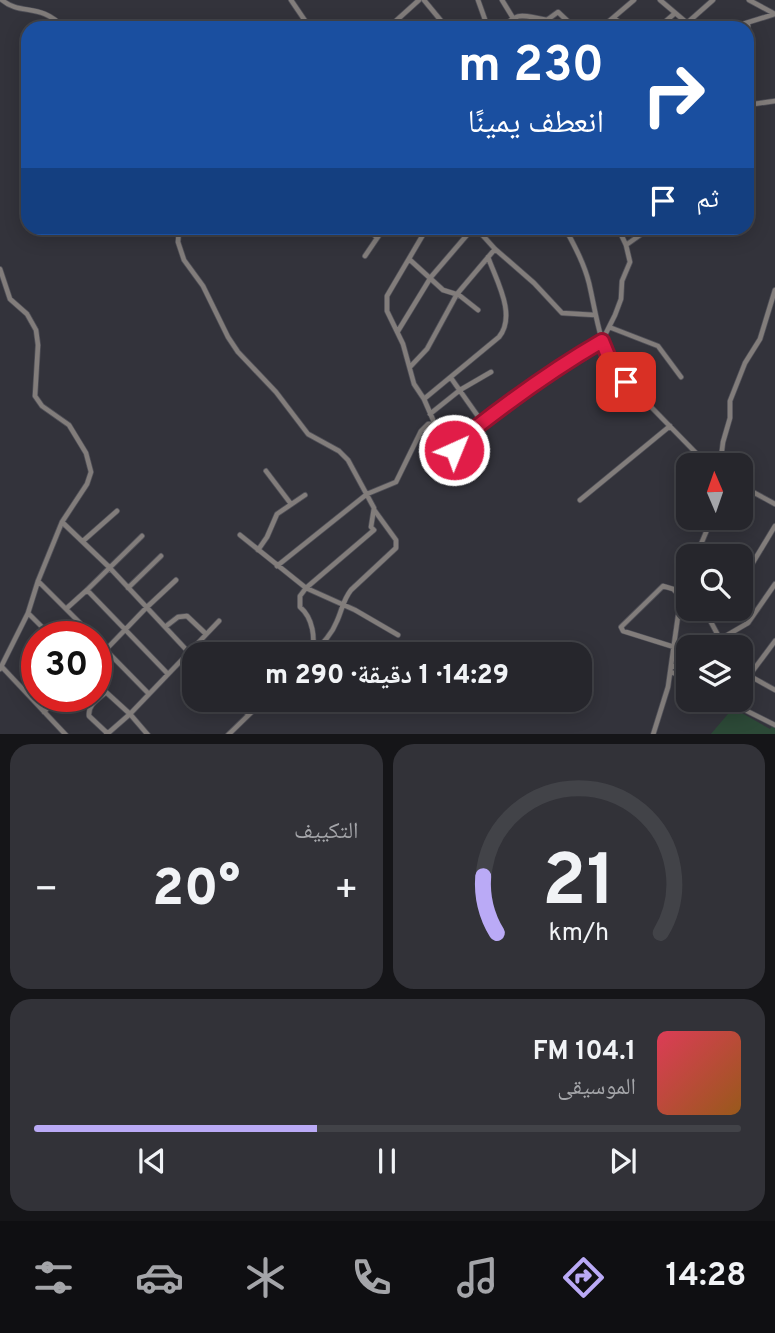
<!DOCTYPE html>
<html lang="ar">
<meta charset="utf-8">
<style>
:root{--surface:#26262c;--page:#323238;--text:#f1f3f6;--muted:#a4a5a9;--line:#424348;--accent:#baaaf6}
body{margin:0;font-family:Overpass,"Noto Naskh Arabic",sans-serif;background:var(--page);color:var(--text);direction:rtl;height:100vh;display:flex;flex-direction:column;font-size:26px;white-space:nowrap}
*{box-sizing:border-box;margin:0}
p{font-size:23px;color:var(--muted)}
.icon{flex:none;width:38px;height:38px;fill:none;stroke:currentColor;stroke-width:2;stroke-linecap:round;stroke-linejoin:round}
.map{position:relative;height:734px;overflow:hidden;direction:ltr}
.panel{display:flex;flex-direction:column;gap:10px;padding:10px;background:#151518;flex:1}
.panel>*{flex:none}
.banner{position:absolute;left:21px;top:21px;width:733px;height:214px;border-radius:21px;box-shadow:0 4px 18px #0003,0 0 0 2px var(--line);direction:rtl;background:#1a4fa0;color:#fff;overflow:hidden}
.needle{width:46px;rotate:358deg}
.tools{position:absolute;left:676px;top:453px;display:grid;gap:14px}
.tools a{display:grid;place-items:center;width:77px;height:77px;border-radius:14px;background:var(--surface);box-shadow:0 4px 18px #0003,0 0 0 2px var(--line);font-size:35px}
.speed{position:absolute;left:21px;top:621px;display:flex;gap:14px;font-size:35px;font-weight:700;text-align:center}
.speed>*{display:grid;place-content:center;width:91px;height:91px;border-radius:50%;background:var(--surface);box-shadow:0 4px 18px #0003,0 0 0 2px var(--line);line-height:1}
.speed .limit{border:10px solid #d22;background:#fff;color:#111}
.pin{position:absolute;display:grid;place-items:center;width:60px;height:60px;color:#fff;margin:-30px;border-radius:14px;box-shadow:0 4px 10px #0006}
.me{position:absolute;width:77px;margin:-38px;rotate:44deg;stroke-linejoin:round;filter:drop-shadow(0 0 5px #0008)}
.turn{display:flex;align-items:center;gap:24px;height:147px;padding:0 35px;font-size:32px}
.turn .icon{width:91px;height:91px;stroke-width:2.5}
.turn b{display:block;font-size:49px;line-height:60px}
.then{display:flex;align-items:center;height:66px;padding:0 35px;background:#0003;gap:14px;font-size:26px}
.big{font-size:52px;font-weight:800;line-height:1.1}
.panel .card{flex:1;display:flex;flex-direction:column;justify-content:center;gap:10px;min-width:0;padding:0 24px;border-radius:21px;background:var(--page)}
.panel .dial{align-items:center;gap:0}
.dial svg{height:182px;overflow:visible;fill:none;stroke:var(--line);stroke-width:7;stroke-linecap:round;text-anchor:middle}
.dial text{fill:var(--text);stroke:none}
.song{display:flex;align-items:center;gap:21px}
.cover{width:84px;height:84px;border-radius:10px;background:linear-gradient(135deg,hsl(350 70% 55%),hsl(30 70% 35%))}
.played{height:7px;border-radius:4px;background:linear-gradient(90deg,var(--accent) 40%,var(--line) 40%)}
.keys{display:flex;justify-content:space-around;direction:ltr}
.heat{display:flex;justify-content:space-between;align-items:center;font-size:38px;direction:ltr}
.panel .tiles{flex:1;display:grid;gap:10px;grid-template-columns:1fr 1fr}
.card:last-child{grid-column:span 2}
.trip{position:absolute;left:182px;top:642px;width:410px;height:70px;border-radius:21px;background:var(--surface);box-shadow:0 4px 18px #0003,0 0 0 2px var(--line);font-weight:800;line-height:70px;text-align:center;direction:rtl}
.dock{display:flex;height:112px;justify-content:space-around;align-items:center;background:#0f0f12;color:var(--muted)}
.dock .icon{width:49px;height:49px}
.dock .current{color:var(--accent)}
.dock b{font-size:32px;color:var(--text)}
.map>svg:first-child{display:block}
</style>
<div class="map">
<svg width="775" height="735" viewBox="0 0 775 735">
<rect width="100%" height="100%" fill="#33333b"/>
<path fill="#2c4937" d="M 733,708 L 770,729 L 775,721 L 775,734 L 710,735 Z"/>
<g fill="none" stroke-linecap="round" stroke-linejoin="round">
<g stroke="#505058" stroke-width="6">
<path id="street" d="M 2,0 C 21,16 40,2 64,28
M 291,0 L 310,28
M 424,0 L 447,28
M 478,0 L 488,28
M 502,0 L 513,18
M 660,0 L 693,28
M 749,0 L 773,13
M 613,18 L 629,28
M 687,23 L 713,0
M 748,24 L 751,104
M 388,28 L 419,0
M 500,28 C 523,10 520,16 547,20 L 558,12 L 575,28
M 541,28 L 547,20
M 601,28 L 634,0
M 658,28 L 674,14
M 730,28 L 775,14
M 747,105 L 775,101
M 179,228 L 178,242 L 184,260 L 203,286 L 228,337 L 238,352 L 276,392 L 308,434 L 339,451 L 348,460 L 374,508 L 371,527 L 374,530 L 306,588 L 300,596 L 300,607 C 313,618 316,639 311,654
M 368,228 L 377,238
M 427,228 L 387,296 L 387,311 L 403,344 L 414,384 L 424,399 L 434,422
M 476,228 L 495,249 L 534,283 L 562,313 L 595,315
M 565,228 C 574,245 584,263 589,283 C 596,313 599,344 616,371 L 697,454 L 714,466
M 567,232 L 577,228
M 483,235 L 493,228
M 626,245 L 650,228
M 365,256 L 384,228
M 409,259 L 443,290 L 459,295 L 478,310
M 0,269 L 10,299 L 27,314 L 36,330 L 38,345 L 35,396 L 42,406 L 69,425 L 86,453 L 91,472 L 87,484 L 62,522 L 38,581 L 28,613 L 0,669
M 609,327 L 658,346 L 681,377
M 398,331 L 431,277 L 473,228
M 410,367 L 427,349 L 457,294 L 495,249
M 451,378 L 482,422
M 424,399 L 499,337 C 517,315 496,280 488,257
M 430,414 L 460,390 L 491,372
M 720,466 L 723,442 L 730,418 L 730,401 L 745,363 L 760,339 L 775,290
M 266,471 L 291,504
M 468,475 C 468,460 451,454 453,441 L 473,430 L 557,368 L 602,341 L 615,315 L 621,299 L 622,281 L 630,262 L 626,245 L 618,228
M 740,485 L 775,504
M 580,500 L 670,426
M 62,522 L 109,567 L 194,658
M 240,535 L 306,588 L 355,610 L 398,635
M 142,536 L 87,590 L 167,673
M 83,541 L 117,511
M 258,550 L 267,537 L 277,514 L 305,495
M 696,556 L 712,518
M 277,566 L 367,494 L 396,482 L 421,431 L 428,424 L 445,424 L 460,436
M 38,581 L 94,637
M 740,584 L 775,526
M 128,588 L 161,556
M 67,608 L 87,590
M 704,609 L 720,639
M 28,613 L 52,637
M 165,627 L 178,617 L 187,616 L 206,634
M 96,640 L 148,693
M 674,647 L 623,631 L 621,627 L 663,586 L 673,589 L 683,599
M 712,648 L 717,641 L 748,623 L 775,584
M 313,653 C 323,643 332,634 337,621 C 342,610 343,600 351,590 L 396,548 L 396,540 L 375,511
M 96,660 L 146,608 L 176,580
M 2,667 L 66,735
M 672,667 L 688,663
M 671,672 L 688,679
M 750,676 L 775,690
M 96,683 L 130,714 L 148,735
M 740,688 L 775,641
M 105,693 C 97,700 88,705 89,716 L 107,733
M 236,700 L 248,714
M 725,700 L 775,725
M 44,712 L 59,696
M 106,735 L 130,714 L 219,621
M 228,735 L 264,700
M 653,735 L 668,687 L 678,616 L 688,582"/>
</g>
<use href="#street" stroke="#827d7b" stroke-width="4.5"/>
</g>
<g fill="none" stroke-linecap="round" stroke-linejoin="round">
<g stroke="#92132f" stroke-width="18">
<path id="route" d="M 454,450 L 452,444 C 457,435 467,435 474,429 C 515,397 557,367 602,341 L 611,363 L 626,382"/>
</g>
<use href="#route" stroke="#e11d48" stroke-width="12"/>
</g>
</svg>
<div class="tools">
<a><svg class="needle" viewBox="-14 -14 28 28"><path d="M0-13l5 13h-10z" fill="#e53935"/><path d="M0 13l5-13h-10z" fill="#a4a5a9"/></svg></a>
<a><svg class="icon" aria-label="search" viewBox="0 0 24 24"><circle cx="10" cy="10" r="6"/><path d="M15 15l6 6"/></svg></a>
<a><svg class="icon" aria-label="layers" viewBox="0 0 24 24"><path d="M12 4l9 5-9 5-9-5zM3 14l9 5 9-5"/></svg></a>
</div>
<div class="speed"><div class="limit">30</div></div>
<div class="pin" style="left:626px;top:382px;background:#d93025"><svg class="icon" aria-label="arrive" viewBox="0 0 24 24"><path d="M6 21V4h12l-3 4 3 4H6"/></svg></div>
<svg class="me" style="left:454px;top:450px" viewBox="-20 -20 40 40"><circle r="17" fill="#e11d48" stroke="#fff" stroke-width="3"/><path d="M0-11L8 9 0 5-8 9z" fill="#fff"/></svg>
<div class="trip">14:29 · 1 دقيقة · 290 m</div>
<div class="banner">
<div class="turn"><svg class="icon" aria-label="right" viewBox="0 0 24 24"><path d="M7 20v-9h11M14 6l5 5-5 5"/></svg><div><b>230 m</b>انعطف يمينًا</div></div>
<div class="then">ثم<svg class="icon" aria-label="arrive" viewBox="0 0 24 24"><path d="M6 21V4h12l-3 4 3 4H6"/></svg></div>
</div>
</div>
<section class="panel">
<div class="tiles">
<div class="card dial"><svg viewBox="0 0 100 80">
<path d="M14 69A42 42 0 1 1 86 69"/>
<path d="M14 69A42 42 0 0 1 8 44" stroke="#baaaf6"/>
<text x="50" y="56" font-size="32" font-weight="700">21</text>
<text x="50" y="72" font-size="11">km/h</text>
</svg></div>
<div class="card"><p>التكييف</p>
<div class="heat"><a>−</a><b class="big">20°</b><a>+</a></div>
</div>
<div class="card">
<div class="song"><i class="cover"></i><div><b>104.1 FM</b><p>الموسيقى</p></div></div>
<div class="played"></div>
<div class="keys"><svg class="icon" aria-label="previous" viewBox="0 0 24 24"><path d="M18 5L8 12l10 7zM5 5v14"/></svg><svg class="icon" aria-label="pause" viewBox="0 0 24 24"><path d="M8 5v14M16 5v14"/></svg><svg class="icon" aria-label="next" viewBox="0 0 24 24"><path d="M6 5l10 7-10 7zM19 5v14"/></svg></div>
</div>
</div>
</section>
<nav class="dock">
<b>14:28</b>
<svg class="icon current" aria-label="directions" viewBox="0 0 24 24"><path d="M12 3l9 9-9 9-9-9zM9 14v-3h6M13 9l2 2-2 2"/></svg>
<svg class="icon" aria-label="music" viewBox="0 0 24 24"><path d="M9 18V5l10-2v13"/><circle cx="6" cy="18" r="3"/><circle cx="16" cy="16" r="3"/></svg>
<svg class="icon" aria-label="phone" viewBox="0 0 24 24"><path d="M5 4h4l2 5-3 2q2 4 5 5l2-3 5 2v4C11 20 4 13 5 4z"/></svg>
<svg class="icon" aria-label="climate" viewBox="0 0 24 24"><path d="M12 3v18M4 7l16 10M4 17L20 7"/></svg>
<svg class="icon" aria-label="car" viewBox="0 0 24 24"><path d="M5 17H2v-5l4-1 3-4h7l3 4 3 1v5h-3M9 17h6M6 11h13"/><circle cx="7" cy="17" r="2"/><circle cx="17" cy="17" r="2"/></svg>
<svg class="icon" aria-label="filters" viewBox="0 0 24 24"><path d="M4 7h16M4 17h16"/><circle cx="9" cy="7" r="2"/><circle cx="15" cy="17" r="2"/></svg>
</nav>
